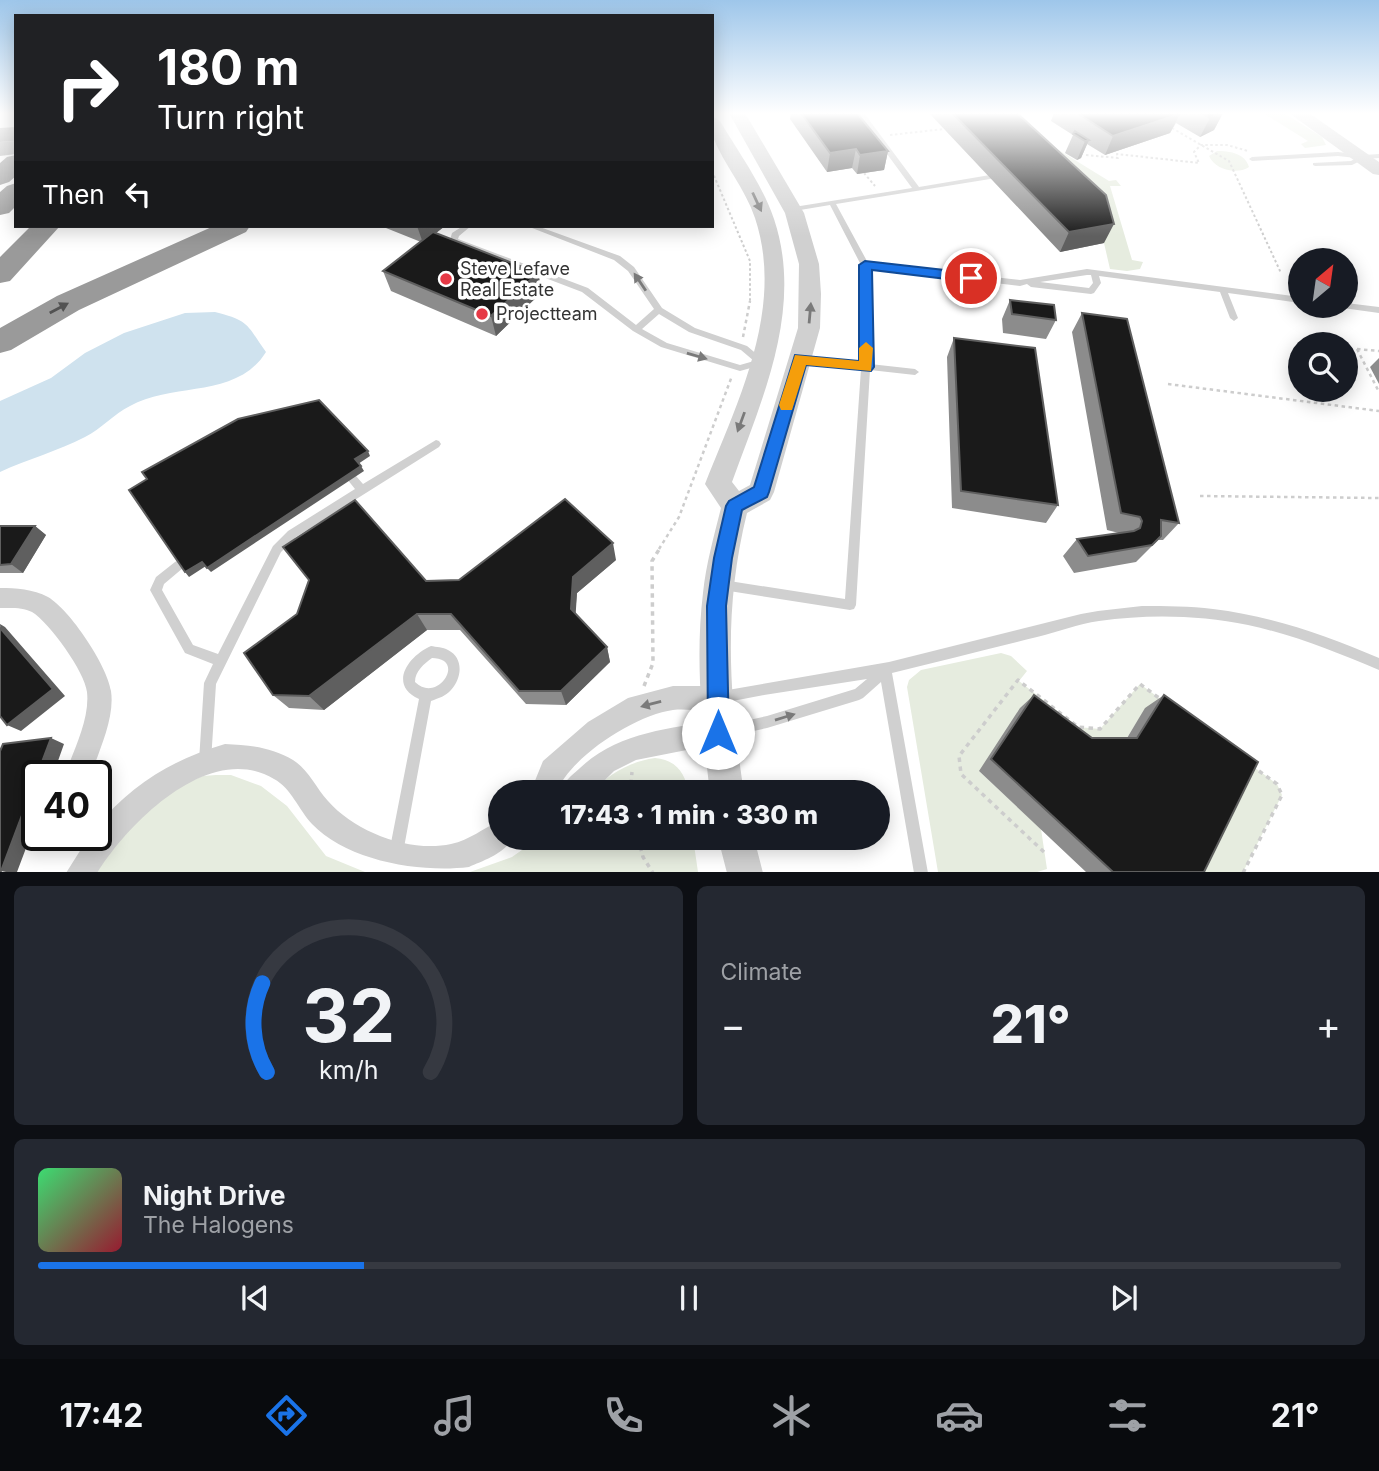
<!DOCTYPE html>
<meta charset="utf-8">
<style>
:root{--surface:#171b24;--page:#242831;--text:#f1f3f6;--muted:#9ea1a6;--line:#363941;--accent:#1a73e8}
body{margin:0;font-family:Inter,sans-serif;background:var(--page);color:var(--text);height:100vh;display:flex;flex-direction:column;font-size:26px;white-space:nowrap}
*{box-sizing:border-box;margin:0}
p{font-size:23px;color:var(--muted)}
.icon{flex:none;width:38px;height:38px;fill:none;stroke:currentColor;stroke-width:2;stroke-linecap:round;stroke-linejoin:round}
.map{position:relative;height:872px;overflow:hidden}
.panel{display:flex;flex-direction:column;gap:14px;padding:14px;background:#0d0f14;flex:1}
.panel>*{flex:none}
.guide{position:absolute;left:14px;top:14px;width:700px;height:214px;border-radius:0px;box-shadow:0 4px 18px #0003;background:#202124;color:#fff;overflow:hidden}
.needle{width:46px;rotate:29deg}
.controls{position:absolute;left:1288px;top:248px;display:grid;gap:14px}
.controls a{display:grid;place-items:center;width:70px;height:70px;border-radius:50%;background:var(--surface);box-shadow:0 4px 18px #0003;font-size:35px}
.speed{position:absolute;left:21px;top:760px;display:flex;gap:14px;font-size:35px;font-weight:700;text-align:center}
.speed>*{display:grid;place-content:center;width:91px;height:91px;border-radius:50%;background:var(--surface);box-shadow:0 4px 18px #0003;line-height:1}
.speed .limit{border:4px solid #111;border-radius:10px;background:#fff;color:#111}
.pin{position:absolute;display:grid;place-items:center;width:60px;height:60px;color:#fff;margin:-30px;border:4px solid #fff;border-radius:50%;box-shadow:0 2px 7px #0007}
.me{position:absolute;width:77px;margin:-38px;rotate:0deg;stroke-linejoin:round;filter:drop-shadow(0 0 5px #0008)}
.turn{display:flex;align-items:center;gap:24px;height:147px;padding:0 28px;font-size:32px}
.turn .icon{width:91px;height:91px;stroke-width:2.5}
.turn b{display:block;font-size:49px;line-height:60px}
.then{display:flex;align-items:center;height:66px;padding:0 28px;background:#0003;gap:14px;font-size:26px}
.big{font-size:52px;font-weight:800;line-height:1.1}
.panel .widget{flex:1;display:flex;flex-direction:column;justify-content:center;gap:10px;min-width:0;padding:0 24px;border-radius:10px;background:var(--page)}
.panel .dial{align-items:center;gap:0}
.dial svg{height:182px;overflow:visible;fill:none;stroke:var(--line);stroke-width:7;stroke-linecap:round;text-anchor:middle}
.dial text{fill:var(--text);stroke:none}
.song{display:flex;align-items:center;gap:21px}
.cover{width:84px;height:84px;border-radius:10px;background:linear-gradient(135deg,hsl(140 70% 55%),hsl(350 70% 35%))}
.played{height:7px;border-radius:4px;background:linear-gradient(90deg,var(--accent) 25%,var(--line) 25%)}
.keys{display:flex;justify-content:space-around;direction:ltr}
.heat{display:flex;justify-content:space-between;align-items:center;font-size:38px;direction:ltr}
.panel .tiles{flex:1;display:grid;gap:14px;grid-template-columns:1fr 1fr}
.widget:last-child{grid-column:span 2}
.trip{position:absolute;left:488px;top:780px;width:402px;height:70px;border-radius:35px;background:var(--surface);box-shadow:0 4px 18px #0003;font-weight:800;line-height:70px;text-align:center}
.dock{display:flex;height:112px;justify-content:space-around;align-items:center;background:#090b0e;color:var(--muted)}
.dock .icon{width:49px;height:49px}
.dock .on{color:var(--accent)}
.dock b{font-size:32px;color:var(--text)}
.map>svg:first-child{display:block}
</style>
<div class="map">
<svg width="1379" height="873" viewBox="0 0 1379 873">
<rect width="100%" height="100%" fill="#fff"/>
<path fill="#e6ecdf" d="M 1263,113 L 1284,113 L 1322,137 L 1326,145 L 1305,148 L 1301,144 L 1308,141 Z
M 1018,125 L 1109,181 L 1116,180 L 1121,186 L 1110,186 L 1132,260 L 1143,262 L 1140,269 L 1127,271 L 1110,269 L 1104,243 Z
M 1217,151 C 1229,151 1245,153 1249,167 C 1237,175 1215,170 1209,156 Z
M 1001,653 L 1011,656 L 1027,671 L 1019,681 L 1078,727 L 1100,729 L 1140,684 L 1277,784 L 1282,795 L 1243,872 L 1185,872 L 1146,708 L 1119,750 L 979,771 L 1041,829 L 1047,869 L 1034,873 L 938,872 L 907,687 L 909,680 L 921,670 Z
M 655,758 C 676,760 686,773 688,793 L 588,793 C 610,775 627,762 655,758 Z
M 216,775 L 231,775 L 261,786 L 287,806 L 326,856 L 365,872 L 90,873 L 157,795 L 203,776 Z
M 539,838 L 693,838 L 698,872 L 470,872 L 512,857 Z"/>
<path fill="#cfe2ee" d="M 215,312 C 250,321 246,324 266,352 C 237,399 174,382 130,406 C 114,414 101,429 85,437 C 58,451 28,459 0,472 L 0,401 L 51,378 L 85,353 L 124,333 L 185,313 Z"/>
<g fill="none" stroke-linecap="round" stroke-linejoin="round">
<path stroke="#cdcdcd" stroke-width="2" stroke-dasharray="2.5 2.5" stroke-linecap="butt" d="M 1172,128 L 1229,161 L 1281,273
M 890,135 L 944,129
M 1086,155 L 1118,158 L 1117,154 L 1199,163 L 1194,152 L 1201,145 L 1227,145 L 1248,151
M 712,171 L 750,261 L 750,303
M 864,173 L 875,186"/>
<path stroke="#cdcdcd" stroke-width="2.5" stroke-dasharray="3.5 3.5" stroke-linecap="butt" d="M 743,337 L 750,301
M 1357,349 L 1379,392
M 1357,349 L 1379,351
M 1168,384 L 1379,411
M 1200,496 L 1379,498
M 659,549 L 679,517 L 732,376"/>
<path stroke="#cdcdcd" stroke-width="3.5" stroke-dasharray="4.5 4.5" stroke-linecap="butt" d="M 644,686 L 653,663 L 652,561 L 660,548
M 630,793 L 632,772
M 638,838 L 643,857 L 653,873
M 1044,852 L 961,774 L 959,756 L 1018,680 L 1078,727 L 1100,729 L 1140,684 L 1159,698
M 1243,873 L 1282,795 L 1277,784 L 1252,766"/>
<path fill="#d0d0d0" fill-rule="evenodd" d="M 857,113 L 864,113 L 919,187 L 990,175 L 993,177 L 990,179 L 836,204 L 868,263 L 1020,280 L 1087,269 L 1300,297 L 1300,303 L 1228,293 L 1238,318 L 1234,321 L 1230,318 L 1220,292 L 1099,276 L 1101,283 L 1094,293 L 1091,294 L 1031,287 L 1027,284 L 1020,286 L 869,268 L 870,364 L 915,369 L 919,372 L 915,375 L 870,370 L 856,605 L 854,609 L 850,610 L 723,590 L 719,589 L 717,585 L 719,581 L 723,580 L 845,599 L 861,369 L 801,362 L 797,359 L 801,356 L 862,363 L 861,265 L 830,205 L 794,211 L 790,209 L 794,207 L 912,188 ZM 1087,275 L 1091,275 L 1093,283 L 1089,288 L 1040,282 Z
M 1338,152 L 1364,155 L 1379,154 L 1379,158 L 1364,159 L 1352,165 L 1315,166 L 1313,165 L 1313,163 L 1351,161 L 1356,158 L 1338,156 L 1252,161 L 1249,159 L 1252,157 Z
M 463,226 L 471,226 L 459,236 L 458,239 L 588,288 L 636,325 L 654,309 L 628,271 L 614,260 L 527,226 L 537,226 L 620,256 L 634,267 L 662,308 L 695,328 L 747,346 L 766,362 L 765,364 L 740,371 L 661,347 L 633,331 L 582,292 L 451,242 L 450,240 L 452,233 ZM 659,314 L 689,332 L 741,350 L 754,361 L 740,365 L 667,343 L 642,329 Z
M 1346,303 L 1379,307 L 1379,313 L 1343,308 L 1342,306 L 1346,306 Z
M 436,440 L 439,441 L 441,444 L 439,447 L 296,537 L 281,552 L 216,684 L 211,761 L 210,766 L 205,767 L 200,766 L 199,761 L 204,683 L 213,664 L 185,653 L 150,590 L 156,577 L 175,562 L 179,560 L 183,562 L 184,565 L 183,568 L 164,584 L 162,590 L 193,645 L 218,654 L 273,546 L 288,531 L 355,489 L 347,479 L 348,476 L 356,476 L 363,484 Z
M 1142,606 C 1166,606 1190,606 1213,609 C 1271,616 1326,635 1379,658 L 1379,670 C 1336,652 1294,635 1248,625 C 1199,615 1148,614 1099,621 C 1078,624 1058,632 1037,637 C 989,649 940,661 892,673 L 928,873 L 914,873 L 881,682 L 863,698 L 859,700 L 767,728 L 726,737 L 722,735 L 720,731 L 722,727 L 726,725 L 767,716 L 855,689 L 867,679 L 764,695 L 722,703 L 718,701 L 716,697 L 718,693 L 722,691 L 889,662 L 1081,614 L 1098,611 Z
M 431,646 C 436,647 443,647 448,650 C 464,658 462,678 451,690 C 446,696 439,698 431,701 L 403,853 L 401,858 L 396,860 L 391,858 L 389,853 L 419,699 C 388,685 408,656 431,646 ZM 432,658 C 436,658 441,659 444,661 C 458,671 434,701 415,682 C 415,671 424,664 432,658 Z"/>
<path fill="#d0d0d0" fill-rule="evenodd" d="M 0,588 C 16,588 33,589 48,597 C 70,610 107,665 111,691 C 115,718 99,750 91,775 L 65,775 C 74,749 90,719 87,692 C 85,672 49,622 32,612 C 23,607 10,608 0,608 Z
M 673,686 L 718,686 L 727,689 L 730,698 L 727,707 C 709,714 691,708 673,710 C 635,715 570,757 556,793 L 530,793 L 543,761 L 588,722 L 628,698 Z
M 718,720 L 727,724 L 731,733 L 727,742 L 636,760 L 614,771 L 592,793 L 559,793 C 563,782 571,776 580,768 C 618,732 668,729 718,720 Z
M 225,744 C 249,745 271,747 293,760 C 308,769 316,788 328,801 C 355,832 410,853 451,844 C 470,840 483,828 500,821 L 500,838 L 512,838 C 506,853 483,861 469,867 C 420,873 347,861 312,824 C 299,810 291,788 274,779 C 210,740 128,823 97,873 L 66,873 L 90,835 L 96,835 L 96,827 C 131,785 173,759 225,744 Z"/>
<path fill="#d0d0d0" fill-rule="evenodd" d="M 729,113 L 745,113 L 804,213 L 819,264 L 821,294 L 820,328 L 774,492 L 770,500 L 747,513 C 723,610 729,695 744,793 L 710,793 C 702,727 695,659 703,593 C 706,564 714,536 721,508 L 705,484 C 738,401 785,308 755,218 C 745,188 724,165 713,137 C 711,131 712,123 712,116 L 720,121 C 739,153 762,184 774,219 C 804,309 762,399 732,482 L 739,491 L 750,485 L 798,328 L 799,264 L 785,213 Z
M 1289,113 L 1309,113 L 1379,162 L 1379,175 L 1373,174 Z
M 718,838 L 754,838 L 763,873 L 727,873 Z"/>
<path fill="#ababab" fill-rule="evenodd" d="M 16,141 L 16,154 L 0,156 L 0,142 Z"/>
<path fill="#9a9a9a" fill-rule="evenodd" d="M 16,127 L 16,141 L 0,142 L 0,128 Z
M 16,155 L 16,176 L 9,182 L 0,185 L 0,163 L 7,157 Z
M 16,183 L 16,206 L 9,213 L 0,215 L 0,192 L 7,186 Z
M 31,226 L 60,226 L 10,281 L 0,283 L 0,257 Z
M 214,226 L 250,226 L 246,232 L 79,310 L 11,350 L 0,353 L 0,328 L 57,296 Z"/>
</g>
<path fill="#8c8c8c" d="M 791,113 L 857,113 L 888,151 L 884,170 L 857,174 L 852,168 L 827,172 L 790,119 Z
M 929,113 L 1017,113 L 1104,243 L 1060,252 Z
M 1054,113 L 1223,113 L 1214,130 L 1200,137 L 1176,123 L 1170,133 L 1105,155 L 1087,144 L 1081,158 L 1077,160 L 1065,153 L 1073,135 L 1051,121 Z
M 381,226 L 445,226 L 436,233 L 538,273 L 542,292 L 496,336 L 391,291 L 383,271 L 421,242 Z
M 1010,300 L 1056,320 L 1046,339 L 1003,333 L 1002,319 Z
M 1082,313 L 1179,523 L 1163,540 L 1158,540 L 1136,562 L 1074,573 L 1063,556 L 1077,539 L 1119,533 L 1107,530 L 1072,332 Z
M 954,338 L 1058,505 L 1046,523 L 952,508 L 947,357 Z
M 1379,358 L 1379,384 L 1370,367 Z
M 0,526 L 35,526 L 46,535 L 23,573 L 0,573 Z
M 616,560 L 577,593 L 575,614 L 607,647 L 610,662 L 566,705 L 526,704 L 460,630 L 427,630 L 324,710 L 289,708 L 273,695 L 426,581 L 459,580 Z
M 1034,695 L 1092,738 L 1127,738 L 1145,708 L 1164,695 L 1204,872 L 1086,872 L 979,771 L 1020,708 Z"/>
<path fill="#5f5f5f" d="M 1220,113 L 1223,113 L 1214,130 L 1200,137 L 1210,118 Z
M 1180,114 L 1170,133 L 1105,155 L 1113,136 Z
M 1089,140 L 1081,158 L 1077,160 L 1085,141 Z
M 856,149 L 852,168 L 827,172 L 830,153 Z
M 888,151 L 884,170 L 857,174 L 860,155 Z
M 1114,224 L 1104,243 L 1060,252 L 1069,232 Z
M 417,226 L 445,226 L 423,243 Z
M 538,273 L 542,292 L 496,336 L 491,316 Z
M 368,451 L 370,456 L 358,464 L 355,459 Z
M 361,466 L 364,471 L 211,572 L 207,568 Z
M 35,526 L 46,535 L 23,573 L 11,564 Z
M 613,543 L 616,560 L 577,593 L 575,624 L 571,609 L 573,577 Z
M 202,562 L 206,566 L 189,577 L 185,572 Z
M 417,614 L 427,630 L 324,710 L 309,696 Z
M 0,624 L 5,627 L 65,696 L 21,731 L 7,725 Z
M 607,647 L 610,662 L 566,705 L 561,691 Z
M 51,738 L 64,744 L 53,775 L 37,775 Z
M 37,776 L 37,819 L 17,872 L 6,872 L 1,871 Z"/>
<path fill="#1a1a1a" stroke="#5f5f5f" stroke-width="2" d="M 801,113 L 857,113 L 888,151 L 860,155 L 856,149 L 830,153 Z
M 952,113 L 1017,113 L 1106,195 L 1114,224 L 1069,232 Z
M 1077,113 L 1179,113 L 1180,114 L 1113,136 Z
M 1202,113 L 1220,113 L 1210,118 Z
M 1075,131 L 1089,140 L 1085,141 L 1073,134 Z
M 433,232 L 538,273 L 491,316 L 383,271 Z
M 1010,300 L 1054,305 L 1056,320 L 1012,314 Z
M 1082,313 L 1127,319 L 1179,523 L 1161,520 L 1161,536 L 1152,545 L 1088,556 L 1077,539 L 1134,531 L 1140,528 L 1142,521 L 1140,517 L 1121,513 Z
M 954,338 L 1035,348 L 1058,505 L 961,491 Z
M 319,400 L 368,451 L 355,459 L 361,466 L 207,568 L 202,562 L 185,572 L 129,490 L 147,479 L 142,472 L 238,419 Z
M 565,499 L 613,543 L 573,577 L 571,609 L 607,647 L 561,691 L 519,691 L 451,614 L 417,614 L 309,696 L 273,695 L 244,653 L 297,614 L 309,580 L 283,547 L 355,500 L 426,581 L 459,580 Z
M 0,526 L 35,526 L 11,564 L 0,565 Z
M 0,628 L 53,689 L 7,725 L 0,716 Z
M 1034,695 L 1092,738 L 1137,738 L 1164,695 L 1258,762 L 1204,872 L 1113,872 L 991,759 Z
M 51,738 L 1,871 L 0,871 L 0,751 L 3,744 Z"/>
<defs><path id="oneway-solid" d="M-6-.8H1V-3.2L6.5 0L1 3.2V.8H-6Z" transform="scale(1.75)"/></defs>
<g fill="#7a7a7a">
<use href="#oneway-solid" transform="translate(757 202) rotate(65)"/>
<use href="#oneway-solid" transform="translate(640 282) rotate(-124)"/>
<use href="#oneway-solid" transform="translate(810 313) rotate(-85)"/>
<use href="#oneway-solid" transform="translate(697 356) rotate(16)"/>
<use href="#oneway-solid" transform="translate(741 422) rotate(110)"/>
<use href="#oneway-solid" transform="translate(651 704) rotate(165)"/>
<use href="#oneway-solid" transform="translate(785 717) rotate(-17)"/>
</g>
<use fill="#525252" href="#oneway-solid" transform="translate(59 308) rotate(-28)"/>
<linearGradient id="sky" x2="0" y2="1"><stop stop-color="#9ec6ea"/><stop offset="0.48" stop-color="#fff"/><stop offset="1" stop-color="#fff" stop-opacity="0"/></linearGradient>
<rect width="1379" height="236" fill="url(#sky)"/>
<path fill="#1a73e8" stroke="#114b97" stroke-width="2" d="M 865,261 L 971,273 L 978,278 L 971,282 L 872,270 L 874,367 L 871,371 L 806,365 L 769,492 L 767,497 L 742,510 L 732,558 L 726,606 L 729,733 L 726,740 L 718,743 L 711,740 L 708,733 L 707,606 L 714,558 L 726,506 L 729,501 L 754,487 L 795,355 L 859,361 L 859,265 Z"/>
<path fill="#f59e0b" d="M 866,342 L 873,348 L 871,371 L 806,365 L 792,410 L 781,410 L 779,405 L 795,355 L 859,361 L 859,348 Z"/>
<g fill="#e63946" stroke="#fff" stroke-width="2.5">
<circle cx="446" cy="279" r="7"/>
<circle cx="482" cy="314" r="7"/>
</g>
<g text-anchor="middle" stroke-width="7" stroke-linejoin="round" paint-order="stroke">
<g font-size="18" fill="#333" stroke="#fff" text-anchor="start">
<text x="460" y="275">Steve Lefave<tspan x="460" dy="21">Real Estate</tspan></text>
<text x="496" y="320">Projectteam</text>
</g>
</g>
</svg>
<div class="controls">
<a><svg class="needle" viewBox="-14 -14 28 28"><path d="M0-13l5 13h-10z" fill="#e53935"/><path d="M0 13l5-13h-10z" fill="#9ea1a6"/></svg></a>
<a><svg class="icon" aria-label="search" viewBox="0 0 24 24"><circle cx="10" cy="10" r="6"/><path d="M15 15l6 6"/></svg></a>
</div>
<div class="speed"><div class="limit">40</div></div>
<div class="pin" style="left:971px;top:278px;background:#d93025"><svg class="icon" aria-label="arrive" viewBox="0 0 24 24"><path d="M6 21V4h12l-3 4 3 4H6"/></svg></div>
<svg class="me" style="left:718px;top:733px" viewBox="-20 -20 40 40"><circle r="19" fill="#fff"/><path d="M0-13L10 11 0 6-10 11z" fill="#1a73e8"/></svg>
<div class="trip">17:43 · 1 min · 330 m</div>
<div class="guide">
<div class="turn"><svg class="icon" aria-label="right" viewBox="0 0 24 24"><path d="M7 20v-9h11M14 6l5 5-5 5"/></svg><div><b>180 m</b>Turn right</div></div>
<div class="then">Then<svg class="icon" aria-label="left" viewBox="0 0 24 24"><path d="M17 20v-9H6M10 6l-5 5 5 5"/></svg></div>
</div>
</div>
<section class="panel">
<div class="tiles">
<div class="widget dial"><svg viewBox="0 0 100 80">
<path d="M14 69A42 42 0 1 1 86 69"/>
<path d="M14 69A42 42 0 0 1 12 30" stroke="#1a73e8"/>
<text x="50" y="56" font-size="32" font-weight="700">32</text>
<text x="50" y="72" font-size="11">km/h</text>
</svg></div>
<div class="widget"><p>Climate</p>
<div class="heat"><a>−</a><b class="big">21°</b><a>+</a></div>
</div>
<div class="widget">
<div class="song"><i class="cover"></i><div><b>Night Drive</b><p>The Halogens</p></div></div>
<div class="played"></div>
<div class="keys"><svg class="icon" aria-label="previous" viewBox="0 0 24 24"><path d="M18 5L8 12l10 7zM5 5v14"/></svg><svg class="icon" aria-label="pause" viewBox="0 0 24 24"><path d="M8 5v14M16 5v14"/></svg><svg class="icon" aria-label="next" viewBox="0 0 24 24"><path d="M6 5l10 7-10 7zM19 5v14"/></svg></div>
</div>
</div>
</section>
<nav class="dock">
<b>17:42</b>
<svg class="icon on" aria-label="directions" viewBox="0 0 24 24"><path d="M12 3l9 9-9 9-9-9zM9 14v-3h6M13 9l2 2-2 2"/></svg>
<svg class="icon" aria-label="music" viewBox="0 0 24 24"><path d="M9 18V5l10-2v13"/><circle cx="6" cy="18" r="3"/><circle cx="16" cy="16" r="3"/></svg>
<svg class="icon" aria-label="phone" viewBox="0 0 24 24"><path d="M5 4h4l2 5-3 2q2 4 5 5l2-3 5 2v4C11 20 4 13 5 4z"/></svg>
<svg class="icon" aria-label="climate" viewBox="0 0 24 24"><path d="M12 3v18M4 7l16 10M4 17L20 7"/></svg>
<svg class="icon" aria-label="car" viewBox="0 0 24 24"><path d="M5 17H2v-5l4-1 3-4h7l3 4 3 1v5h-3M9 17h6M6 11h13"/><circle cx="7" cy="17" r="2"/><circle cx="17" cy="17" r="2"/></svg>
<svg class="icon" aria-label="filters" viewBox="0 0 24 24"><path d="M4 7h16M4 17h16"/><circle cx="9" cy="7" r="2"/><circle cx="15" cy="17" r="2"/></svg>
<b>21°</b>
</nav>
